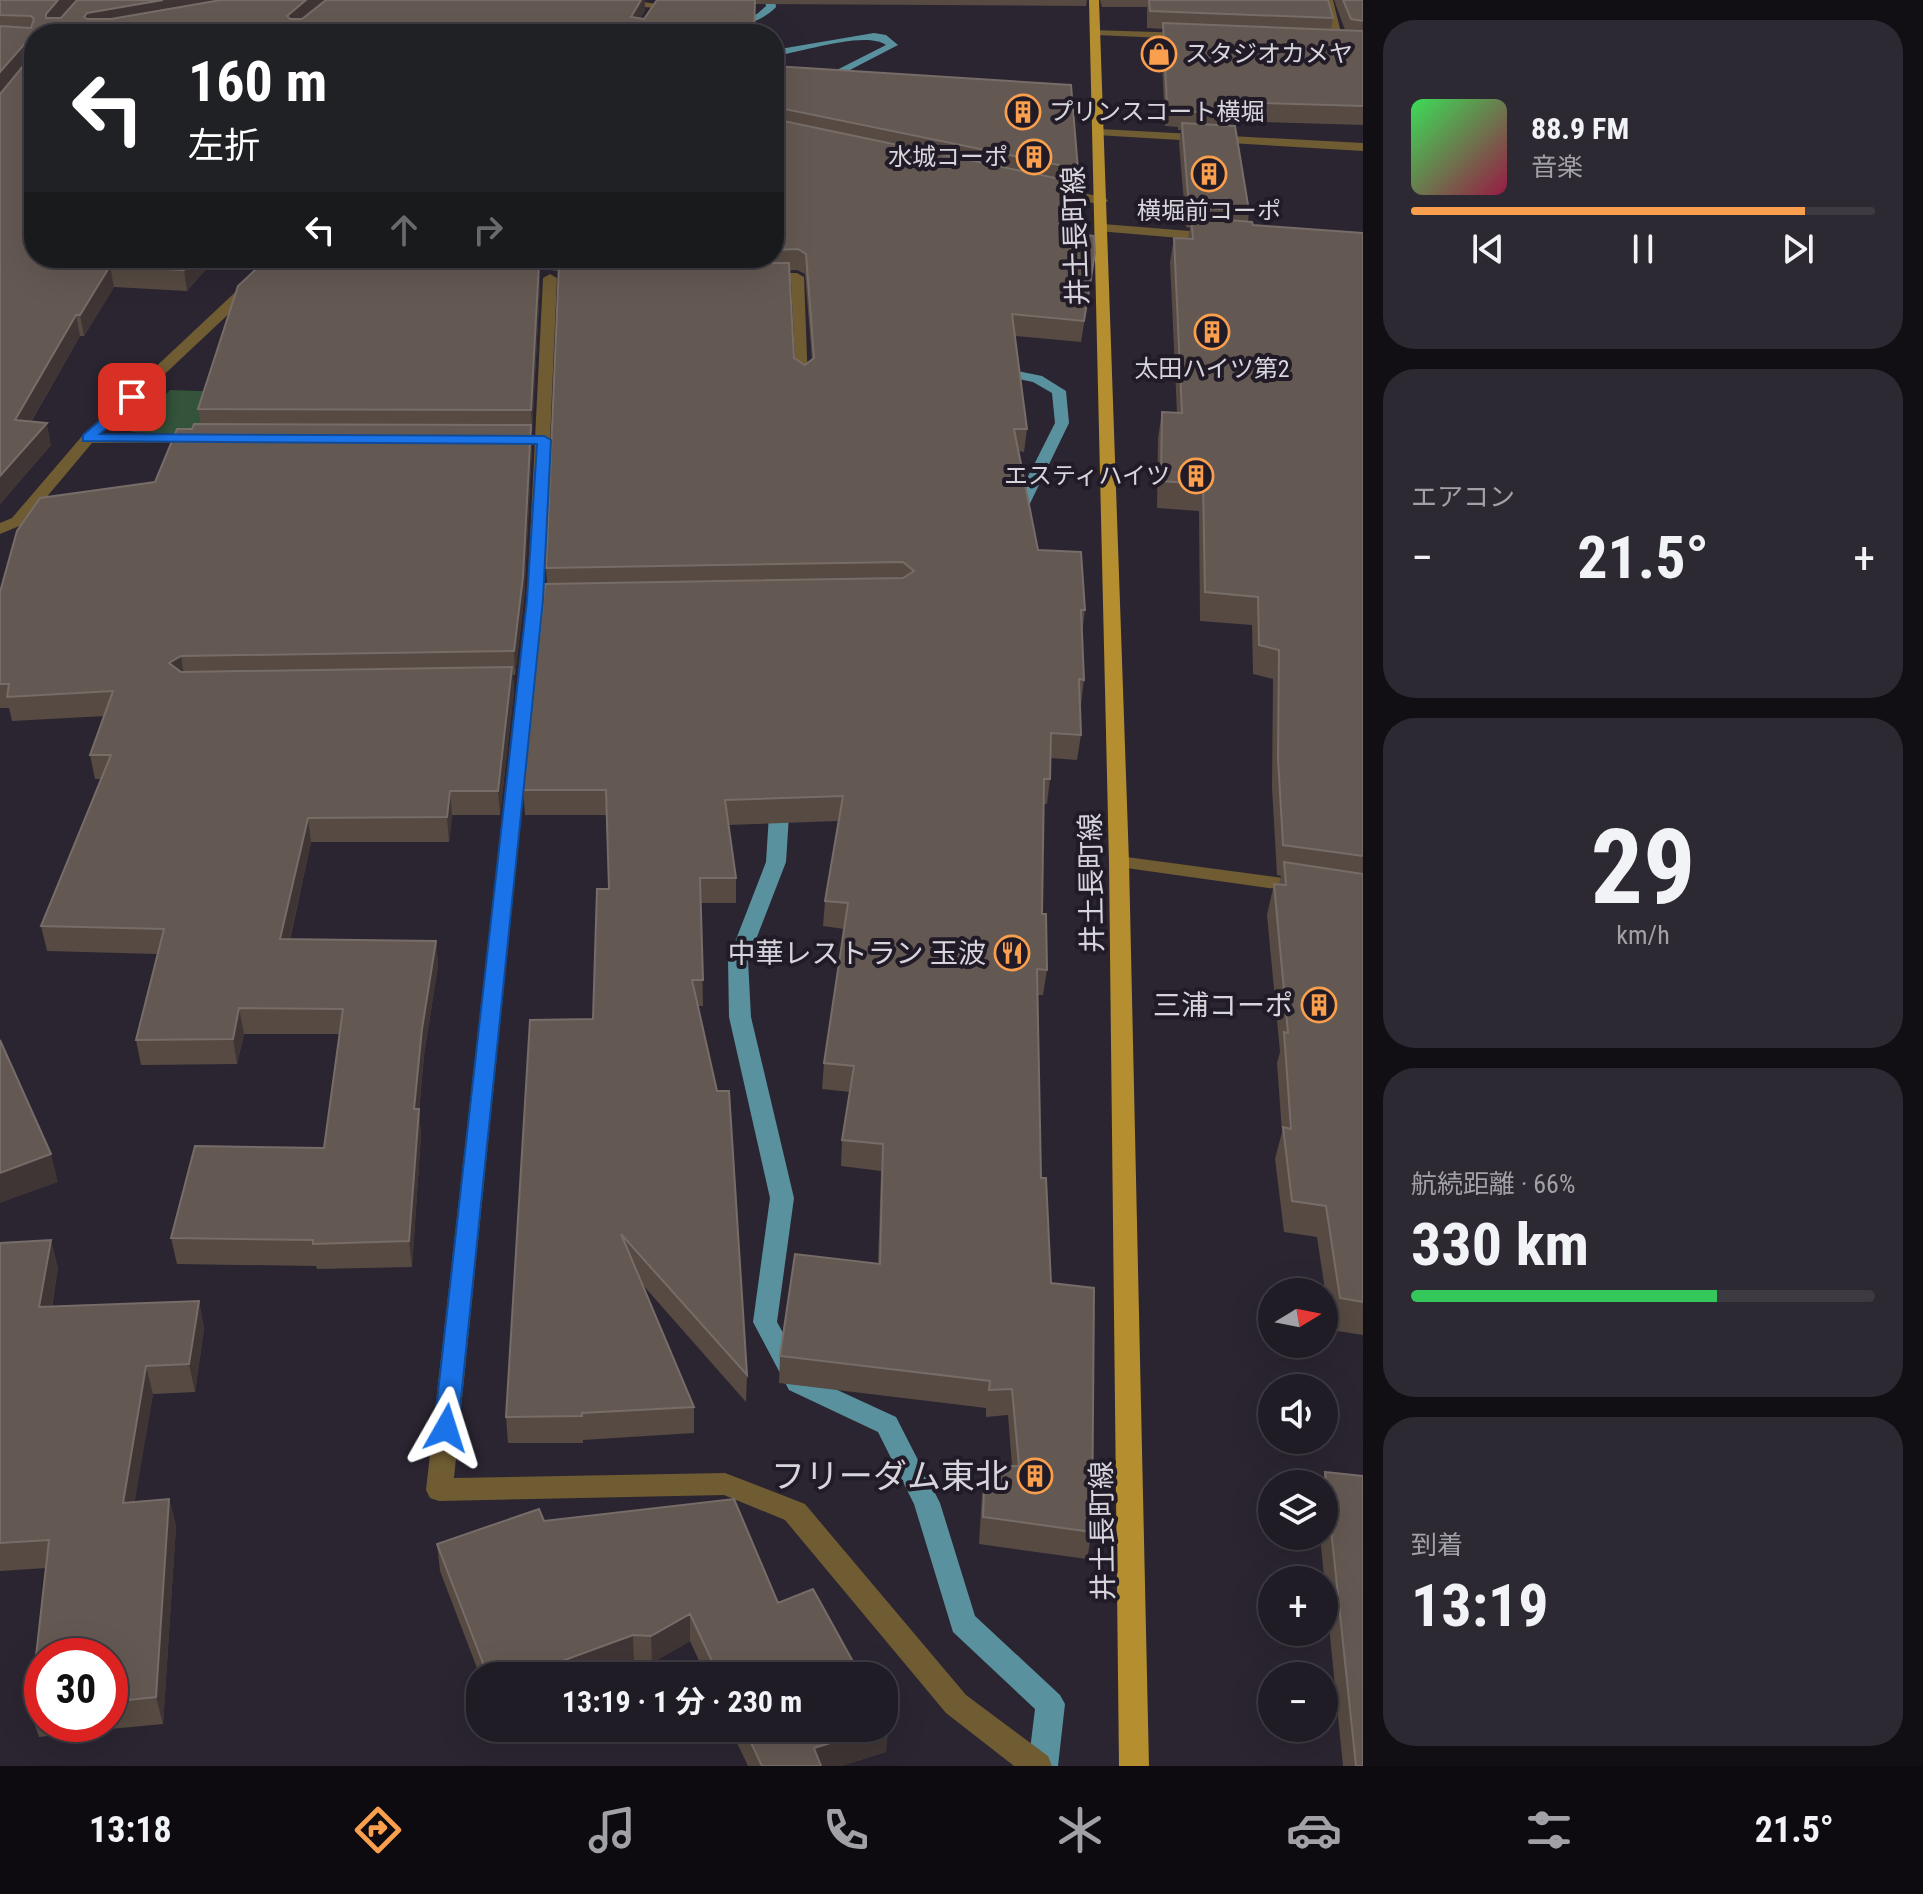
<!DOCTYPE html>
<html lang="ja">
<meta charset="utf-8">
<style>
:root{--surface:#201c25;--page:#2d2932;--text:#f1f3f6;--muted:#a2a1a7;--line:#3d3a42;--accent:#f99f4d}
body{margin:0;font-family:"Roboto Condensed","Noto Sans JP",sans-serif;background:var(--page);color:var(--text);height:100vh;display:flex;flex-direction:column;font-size:30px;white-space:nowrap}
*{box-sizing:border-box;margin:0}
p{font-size:26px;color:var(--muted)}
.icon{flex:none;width:44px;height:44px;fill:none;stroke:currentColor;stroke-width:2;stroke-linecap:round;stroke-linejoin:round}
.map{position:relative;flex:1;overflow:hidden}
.sheet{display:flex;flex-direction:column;gap:20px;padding:20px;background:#120f14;width:560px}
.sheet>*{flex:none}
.guide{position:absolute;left:24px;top:24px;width:760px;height:244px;border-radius:32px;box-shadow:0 8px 32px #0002,0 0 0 2px var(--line);background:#202124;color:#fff;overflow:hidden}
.needle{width:52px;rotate:80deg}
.tools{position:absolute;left:1258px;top:1278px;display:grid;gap:16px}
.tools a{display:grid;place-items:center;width:80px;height:80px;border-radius:50%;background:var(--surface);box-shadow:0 8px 32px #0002,0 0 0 2px var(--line);font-size:40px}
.speed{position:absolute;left:24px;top:1638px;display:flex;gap:16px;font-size:40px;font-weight:700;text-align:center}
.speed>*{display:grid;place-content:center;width:104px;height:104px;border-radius:50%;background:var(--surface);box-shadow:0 8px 32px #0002,0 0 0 2px var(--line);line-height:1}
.speed .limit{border:12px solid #d22;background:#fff;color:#111}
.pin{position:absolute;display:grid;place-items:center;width:68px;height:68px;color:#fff;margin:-34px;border-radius:16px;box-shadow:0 4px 12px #0006}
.me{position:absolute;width:88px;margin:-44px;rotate:6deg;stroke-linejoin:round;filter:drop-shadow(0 0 6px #0008)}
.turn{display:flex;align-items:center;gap:28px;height:168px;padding:0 32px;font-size:36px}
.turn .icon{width:104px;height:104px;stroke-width:2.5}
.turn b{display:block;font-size:56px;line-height:68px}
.lanes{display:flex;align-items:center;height:76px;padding:0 32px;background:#0003;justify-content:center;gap:40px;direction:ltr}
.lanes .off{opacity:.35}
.big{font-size:60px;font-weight:700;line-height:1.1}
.sheet .widget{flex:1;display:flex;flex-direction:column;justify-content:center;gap:12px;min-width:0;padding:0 28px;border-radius:32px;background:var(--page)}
.sheet .dial{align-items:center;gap:0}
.dial b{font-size:104px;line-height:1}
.song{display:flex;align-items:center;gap:24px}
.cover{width:96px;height:96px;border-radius:12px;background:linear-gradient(135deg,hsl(130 70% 55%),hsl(340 70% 35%))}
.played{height:8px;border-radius:4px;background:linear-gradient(90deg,var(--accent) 85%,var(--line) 85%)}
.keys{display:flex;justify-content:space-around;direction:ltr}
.heat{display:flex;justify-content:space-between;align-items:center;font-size:44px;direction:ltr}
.charge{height:12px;border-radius:6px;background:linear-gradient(90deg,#34c759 66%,var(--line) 0)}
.trip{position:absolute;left:466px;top:1662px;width:432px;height:80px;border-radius:32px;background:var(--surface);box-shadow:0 8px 32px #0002,0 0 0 2px var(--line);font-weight:700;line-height:80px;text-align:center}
.tab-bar{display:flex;height:128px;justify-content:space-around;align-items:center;background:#0d0b0f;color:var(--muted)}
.tab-bar .icon{width:56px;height:56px}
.tab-bar .selected{color:var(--accent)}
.tab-bar b{font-size:36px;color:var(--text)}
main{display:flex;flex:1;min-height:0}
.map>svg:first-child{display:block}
</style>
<main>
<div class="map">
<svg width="1363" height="1766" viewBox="0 0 1363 1766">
<rect width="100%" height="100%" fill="#2b2531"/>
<path fill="#34533b" d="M 170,390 L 228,392 L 211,435 L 131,432 Z"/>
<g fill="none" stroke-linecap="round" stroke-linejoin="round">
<path fill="#59929e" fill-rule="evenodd" d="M 765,0 L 775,0 L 776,7 C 757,28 711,34 684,34 L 757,14 L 766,6 Z
M 874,33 L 886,35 L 898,45 L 821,85 L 817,84 L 817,80 L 886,45 C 866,30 799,53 774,56 L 774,50 Z
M 993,366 L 1042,376 L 1066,391 L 1069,423 L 1023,518 L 1015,523 L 1007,518 L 1055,423 L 1052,393 L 1033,382 L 988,373 L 986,370 Z
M 780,793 L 790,799 L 786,862 L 748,960 L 751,1017 L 794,1198 L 777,1322 L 807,1376 L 896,1417 L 940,1503 L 975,1616 L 1060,1695 L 1065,1704 L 1058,1766 L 1028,1766 L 1035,1709 L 953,1632 L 914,1504 L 878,1432 L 789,1390 L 753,1322 L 770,1198 L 729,1017 L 728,960 L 766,862 L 770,799 Z"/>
<path fill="#6f5c33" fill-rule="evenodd" d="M 584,0 L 631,0 L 662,5 L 657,8 L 589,3 Z
M 1323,0 L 1333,0 L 1344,45 L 1335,43 Z
M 1092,30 L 1187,33 L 1192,36 L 1187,39 L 1096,35 L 1092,34 Z
M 1100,129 L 1363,143 L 1363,151 L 1096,135 L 1096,131 Z
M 1056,187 L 1106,198 L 1108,201 L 1102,205 L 1052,194 L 1052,188 Z
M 281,258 L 297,258 L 268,277 L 101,434 L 200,434 L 205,436 L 205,442 L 92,443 L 24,524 L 0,534 L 0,523 L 12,518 L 83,435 L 258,271 Z
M 764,273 L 797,273 L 804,277 L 808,383 L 803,384 L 796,380 L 791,281 L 759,280 L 759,274 Z
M 550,274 L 557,278 L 543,600 L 454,1478 L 725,1473 L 805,1504 L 966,1695 L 1048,1756 L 1052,1766 L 1014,1766 L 946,1713 L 785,1520 L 724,1495 L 439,1501 L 430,1498 L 426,1490 L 527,600 L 543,278 Z
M 1119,856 L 1305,881 L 1315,887 L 1305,893 L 1112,866 L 1109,862 Z"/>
<path fill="#6f5c33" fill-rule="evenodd" d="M 1103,224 L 1215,233 L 1221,237 L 1215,241 L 1098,231 L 1097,228 Z"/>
<path fill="#b58e2f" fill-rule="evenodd" d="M 1089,0 L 1099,0 L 1129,862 L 1149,1766 L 1119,1766 L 1109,862 Z"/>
</g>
<path fill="#564a42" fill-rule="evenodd" d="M 0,0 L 75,0 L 60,18 L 645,11 L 640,19 L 644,19 L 657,0 L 1087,0 L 1086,6 L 756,4 L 34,258 L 216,258 L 187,291 L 114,287 L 84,336 L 80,336 L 31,422 L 51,445 L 0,504 Z
M 1100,0 L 1328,0 L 1333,18 L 1331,30 L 1345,30 L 1334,0 L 1363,0 L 1363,125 L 1231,121 L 1231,126 L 1249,211 L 1248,221 L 1253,225 L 1363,233 L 1363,1335 L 1331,1330 L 1317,1237 L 1284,1232 L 1275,1159 L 1282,1132 L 1277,1063 L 1280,1052 L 1267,915 L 1274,884 L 1279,885 L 1281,876 L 1277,875 L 1272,788 L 1273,679 L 1253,674 L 1252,625 L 1200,621 L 1199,511 L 1157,508 L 1158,438 L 1162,412 L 1177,413 L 1170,262 L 1174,238 L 1188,239 L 1190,228 L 1186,227 L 1179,143 L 1181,130 L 1178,130 L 1178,127 L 1165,126 L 1161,41 L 1163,29 L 1147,28 L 1147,7 L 1102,7 Z
M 774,66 L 1078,169 L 1076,182 L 1083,235 L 1092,274 L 1081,342 L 1015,336 L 1027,429 L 1024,452 L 1019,451 L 1038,550 L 1085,610 L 1082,634 L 1084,680 L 1081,704 L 1080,704 L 1081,735 L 1077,760 L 1050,758 L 1050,779 L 1047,804 L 1043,804 L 1042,914 L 1047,970 L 1043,995 L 1038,995 L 1041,1178 L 1051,1283 L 1092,1532 L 1087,1559 L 979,1544 L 982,1494 L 985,1467 L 1012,1466 L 1008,1415 L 986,1417 L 986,1408 L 779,1383 L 780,1356 L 878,1264 L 881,1171 L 841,1166 L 842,1140 L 850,1092 L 822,1089 L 824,1063 L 844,929 L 823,926 L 825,901 L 838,821 L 728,825 L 736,878 L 736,903 L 701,903 L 703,1006 L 698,1006 L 747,1375 L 746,1402 L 642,1284 L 694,1407 L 694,1433 L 583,1440 L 583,1443 L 508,1443 L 506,1417 L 593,1019 L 609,889 L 606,815 L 525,815 L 523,790 L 547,584 L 546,568 L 559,271 L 539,269 L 540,284 L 532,432 L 531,432 L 532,447 L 524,600 L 515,675 L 513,675 L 514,691 L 500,815 L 452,815 L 449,842 L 311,842 L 290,940 L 436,941 L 438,966 L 424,1055 L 419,1112 L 421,1135 L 412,1267 L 317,1269 L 316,1266 L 177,1264 L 171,1238 L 324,1148 L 339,1034 L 244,1034 L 237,1064 L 141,1065 L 136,1040 L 158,954 L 47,951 L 41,926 L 101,779 L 95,779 L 90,755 L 105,716 L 12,721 L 9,708 L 0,708 L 0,592 L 155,482 L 192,429 L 201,425 L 198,409 L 255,270 L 253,258 L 774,258 ZM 789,270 L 797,270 L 805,274 L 812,360 L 805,365 L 794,358 Z
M 0,1243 L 58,1267 L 52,1307 L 199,1301 L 204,1329 L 195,1392 L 153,1394 L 134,1502 L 169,1499 L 176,1526 L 163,1724 L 110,1729 L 109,1724 L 110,1724 L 110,1656 L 42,1656 L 42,1724 L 93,1724 L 93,1731 L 39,1737 L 30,1710 L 46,1568 L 0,1571 Z
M 1325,1472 L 1363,1766 L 1343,1766 L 1320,1536 L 1324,1536 L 1324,1484 L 1321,1484 Z
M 544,1521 L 778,1603 L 861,1676 L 706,1676 L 690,1641 L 652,1663 L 634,1663 L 597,1676 L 480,1676 L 440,1571 L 437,1544 Z
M 730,1728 L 884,1728 L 886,1752 L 841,1766 L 748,1766 Z"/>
<path fill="#3f3534" d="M 58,0 L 75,0 L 49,32 L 46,14 Z
M 163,0 L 263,0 L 87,34 L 84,17 L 87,13 Z
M 306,0 L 328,0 L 289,34 L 287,16 Z
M 641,0 L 645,0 L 645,11 L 631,34 L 631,17 Z
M 28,40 L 32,58 L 0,94 L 0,72 Z
M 195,258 L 216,258 L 187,291 L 184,270 Z
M 253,258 L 275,258 L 255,270 Z
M 539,263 L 540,284 L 532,432 L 531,410 Z
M 110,266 L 114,287 L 84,336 L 80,315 Z
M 76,315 L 80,336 L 19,442 L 15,420 Z
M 47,423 L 51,445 L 0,504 L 0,476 Z
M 531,425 L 532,447 L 524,600 L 515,675 L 514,651 Z
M 181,656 L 185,680 L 169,663 Z
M 512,667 L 514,691 L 500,815 L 498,791 Z
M 450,791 L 452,815 L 449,842 L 447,817 Z
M 308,818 L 311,842 L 284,965 L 280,939 Z
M 436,941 L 438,966 L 424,1055 L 419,1112 L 421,1135 L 412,1267 L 409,1241 L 414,1109 L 422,1029 Z
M 239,1008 L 244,1034 L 237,1064 L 233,1039 Z
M 51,1154 L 58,1182 L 0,1203 L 0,1173 Z
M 51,1240 L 58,1267 L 47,1335 L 39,1307 Z
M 199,1301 L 204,1329 L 195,1392 L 189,1364 Z
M 146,1366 L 153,1394 L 130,1531 L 123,1503 Z
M 169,1499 L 176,1526 L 163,1724 L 156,1697 Z
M 690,1614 L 690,1641 L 652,1663 L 651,1636 Z
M 633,1635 L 634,1663 L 597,1676 L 521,1676 Z
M 889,1725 L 886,1752 L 841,1766 L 813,1766 L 814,1748 L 879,1728 L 884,1728 L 884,1726 Z"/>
<path fill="#645952" stroke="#766c68" stroke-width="2" d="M 0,0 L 58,0 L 46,14 L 46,18 L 61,18 L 77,0 L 163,0 L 87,13 L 84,17 L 87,19 L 111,19 L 221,0 L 306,0 L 287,16 L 290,19 L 302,19 L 326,0 L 641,0 L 631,17 L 644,19 L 657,0 L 755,0 L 754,34 L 34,34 L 34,258 L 195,258 L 184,270 L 110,266 L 80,315 L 76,315 L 15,420 L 47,423 L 0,476 L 0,93 L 1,93 L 33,54 L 33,40 L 28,40 L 0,72 L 0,26 L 31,28 L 34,19 L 31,16 L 0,15 Z
M 1149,0 L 1328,0 L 1333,18 L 1150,11 Z
M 1343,0 L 1363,0 L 1363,21 L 1351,19 Z
M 1163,23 L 1363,31 L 1363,106 L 1231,102 L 1233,114 L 1181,111 L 1180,108 L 1167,107 Z
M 774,66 L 1071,85 L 1078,169 L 775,107 L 774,108 Z
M 774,119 L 1079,183 L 1083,235 L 1094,236 L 1095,253 L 1084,321 L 1012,314 L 1027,429 L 1014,429 L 1038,550 L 1081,552 L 1085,610 L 1081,610 L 1084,680 L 1079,679 L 1081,735 L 1051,733 L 1050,779 L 1044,779 L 1042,914 L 1046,914 L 1047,970 L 1037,969 L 1041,1178 L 1046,1178 L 1051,1283 L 1094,1288 L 1092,1532 L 983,1517 L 985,1467 L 1019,1466 L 1012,1389 L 989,1390 L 990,1381 L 780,1356 L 795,1254 L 880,1264 L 883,1144 L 842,1140 L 854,1066 L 824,1063 L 848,903 L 825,901 L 843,796 L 725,800 L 736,878 L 700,878 L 703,980 L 692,980 L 717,1091 L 729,1091 L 747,1375 L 621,1234 L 694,1407 L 582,1413 L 582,1416 L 506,1417 L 530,1020 L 593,1019 L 597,889 L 609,889 L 606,790 L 523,790 L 545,584 L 903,578 L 914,571 L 903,562 L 546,568 L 559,264 L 789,263 L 794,358 L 805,365 L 814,358 L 806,254 L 798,249 L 774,250 Z
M 1182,123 L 1235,126 L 1249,211 L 1189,207 Z
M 1191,217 L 1252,222 L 1253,225 L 1363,233 L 1363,856 L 1283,845 L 1278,758 L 1279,650 L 1259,645 L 1258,597 L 1205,592 L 1203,484 L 1161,481 L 1162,412 L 1182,413 L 1174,238 L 1193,239 Z
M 268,258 L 506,258 L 539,263 L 531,410 L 198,409 L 238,286 Z
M 194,424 L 531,425 L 523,577 L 514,651 L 181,656 L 169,663 L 181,672 L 512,667 L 498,791 L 450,791 L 447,817 L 308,818 L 280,939 L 436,941 L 422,1029 L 414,1109 L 419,1109 L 409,1241 L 313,1244 L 313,1240 L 171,1238 L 195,1146 L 324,1148 L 343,1009 L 239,1008 L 233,1039 L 136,1040 L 164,929 L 41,926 L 111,755 L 90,755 L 113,691 L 7,697 L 9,684 L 0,684 L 0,592 L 17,531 L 40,498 L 155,482 L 177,429 L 192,429 Z
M 1284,862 L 1363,874 L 1363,1302 L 1340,1298 L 1326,1206 L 1292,1201 L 1283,1127 L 1291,1129 L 1284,1032 L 1288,1033 L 1274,884 L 1286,885 Z
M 0,1040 L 51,1154 L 0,1173 Z
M 51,1240 L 39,1307 L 199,1301 L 189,1364 L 146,1366 L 123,1503 L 169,1499 L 156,1697 L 110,1702 L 110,1656 L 42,1656 L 42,1709 L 30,1710 L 49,1540 L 0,1543 L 0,1243 Z
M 1325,1472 L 1363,1476 L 1363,1766 L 1356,1766 Z
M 734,1499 L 778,1603 L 813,1589 L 861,1676 L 719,1676 L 690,1614 L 651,1636 L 633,1635 L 521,1676 L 488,1676 L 437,1544 L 539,1509 L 544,1521 Z
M 884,1716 L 889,1725 L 884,1726 Z
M 744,1728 L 879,1728 L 814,1748 L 821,1766 L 762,1766 Z"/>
<path fill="#1a73e8" stroke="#114b97" stroke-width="2" d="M 132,393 L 137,394 L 137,400 L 100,434 L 544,436 L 551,440 L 543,600 L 458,1428 L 454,1435 L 446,1437 L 437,1435 L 434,1428 L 527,600 L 537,444 L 83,441 L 83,435 Z"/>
<defs>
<g id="shop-ring" transform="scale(1.8)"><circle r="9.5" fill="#211b27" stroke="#f99f4d" stroke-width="1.5"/><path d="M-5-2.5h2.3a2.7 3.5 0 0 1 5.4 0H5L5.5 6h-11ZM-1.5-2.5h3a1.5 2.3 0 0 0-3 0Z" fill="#f99f4d"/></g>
<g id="building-ring" transform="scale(1.8)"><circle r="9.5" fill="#211b27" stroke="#f99f4d" stroke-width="1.5"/><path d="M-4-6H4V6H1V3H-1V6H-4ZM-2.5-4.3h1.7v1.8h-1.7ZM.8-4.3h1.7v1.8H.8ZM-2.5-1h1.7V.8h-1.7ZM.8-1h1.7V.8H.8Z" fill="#f99f4d"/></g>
<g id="restaurant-ring" transform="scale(1.8)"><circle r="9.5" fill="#211b27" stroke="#f99f4d" stroke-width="1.5"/><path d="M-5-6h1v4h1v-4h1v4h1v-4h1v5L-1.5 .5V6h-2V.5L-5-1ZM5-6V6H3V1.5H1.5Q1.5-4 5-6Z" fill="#f99f4d"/></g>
</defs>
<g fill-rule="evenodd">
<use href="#shop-ring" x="1159" y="54"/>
<use href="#building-ring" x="1023" y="112"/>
<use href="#building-ring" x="1034" y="157"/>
<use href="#building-ring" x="1209" y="174"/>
<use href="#building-ring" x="1212" y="332"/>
<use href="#building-ring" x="1196" y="476"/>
<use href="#restaurant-ring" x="1012" y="953"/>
<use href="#building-ring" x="1319" y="1005"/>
<use href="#building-ring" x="1035" y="1476"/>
</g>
<g text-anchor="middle" stroke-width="8" stroke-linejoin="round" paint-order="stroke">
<g font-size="24" fill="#d8d4dc" stroke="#211b27" text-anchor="start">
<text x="1185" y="62">スタジオカメヤ</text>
<text x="1049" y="120">プリンスコート横堀</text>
<text x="1008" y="165" text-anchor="end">水城コーポ</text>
<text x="1209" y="219" text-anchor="middle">横堀前コーポ</text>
<text x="1212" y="377" text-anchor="middle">太田ハイツ第2</text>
<text x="1170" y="484" text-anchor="end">エスティハイツ</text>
</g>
<g font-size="28" fill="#d8d4dc" stroke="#211b27">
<text transform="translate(1075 236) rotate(-92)" y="10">井土長町線</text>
<text transform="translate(1091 883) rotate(-91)" y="10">井土長町線</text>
<text transform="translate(1102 1531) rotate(-91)" y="10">井土長町線</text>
</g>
<g font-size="28" fill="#d8d4dc" stroke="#211b27" text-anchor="end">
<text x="986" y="963">中華レストラン 玉波</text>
<text x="1293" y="1015">三浦コーポ</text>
</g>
<g font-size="34" fill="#d8d4dc" stroke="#211b27" text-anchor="end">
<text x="1009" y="1488">フリーダム東北</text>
</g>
</g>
</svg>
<div class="tools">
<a><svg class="needle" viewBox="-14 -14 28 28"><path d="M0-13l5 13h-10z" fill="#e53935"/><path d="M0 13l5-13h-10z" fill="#a2a1a7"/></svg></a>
<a><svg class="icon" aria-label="sound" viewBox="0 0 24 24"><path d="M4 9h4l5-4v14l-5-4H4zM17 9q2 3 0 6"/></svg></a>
<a><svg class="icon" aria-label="layers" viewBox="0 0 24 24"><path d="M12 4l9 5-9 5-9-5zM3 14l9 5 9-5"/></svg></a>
<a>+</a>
<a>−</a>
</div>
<div class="speed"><div class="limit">30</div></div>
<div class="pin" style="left:132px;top:397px;background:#d93025"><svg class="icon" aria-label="arrive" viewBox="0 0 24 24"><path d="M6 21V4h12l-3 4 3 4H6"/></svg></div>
<svg class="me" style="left:446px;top:1428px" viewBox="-20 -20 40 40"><path d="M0-17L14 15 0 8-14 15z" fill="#1a73e8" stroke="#fff" stroke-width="4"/></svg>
<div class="trip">13:19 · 1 分 · 230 m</div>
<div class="guide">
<div class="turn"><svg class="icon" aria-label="left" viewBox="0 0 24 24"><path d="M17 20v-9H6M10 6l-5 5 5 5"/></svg><div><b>160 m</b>左折</div></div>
<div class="lanes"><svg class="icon" aria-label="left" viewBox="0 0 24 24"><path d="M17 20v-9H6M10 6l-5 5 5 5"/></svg><svg class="icon off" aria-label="ahead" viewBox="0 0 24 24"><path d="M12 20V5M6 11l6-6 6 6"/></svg><svg class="icon off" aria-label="right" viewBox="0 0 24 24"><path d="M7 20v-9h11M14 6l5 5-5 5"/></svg></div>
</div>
</div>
<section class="sheet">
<div class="widget">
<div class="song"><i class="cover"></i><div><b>88.9 FM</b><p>音楽</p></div></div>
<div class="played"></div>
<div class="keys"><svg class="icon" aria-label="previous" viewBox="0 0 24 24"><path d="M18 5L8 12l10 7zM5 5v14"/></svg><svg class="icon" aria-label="pause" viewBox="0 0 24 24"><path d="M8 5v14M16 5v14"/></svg><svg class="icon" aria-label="next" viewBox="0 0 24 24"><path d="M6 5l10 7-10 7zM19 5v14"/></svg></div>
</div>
<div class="widget"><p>エアコン</p>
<div class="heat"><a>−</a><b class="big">21.5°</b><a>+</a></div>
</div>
<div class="widget dial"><b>29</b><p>km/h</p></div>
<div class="widget"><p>航続距離 · 66%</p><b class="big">330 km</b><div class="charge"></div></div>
<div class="widget"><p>到着</p><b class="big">13:19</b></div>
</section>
</main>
<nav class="tab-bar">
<b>13:18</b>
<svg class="icon selected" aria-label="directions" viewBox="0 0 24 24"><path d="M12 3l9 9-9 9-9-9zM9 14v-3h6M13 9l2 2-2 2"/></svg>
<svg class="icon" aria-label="music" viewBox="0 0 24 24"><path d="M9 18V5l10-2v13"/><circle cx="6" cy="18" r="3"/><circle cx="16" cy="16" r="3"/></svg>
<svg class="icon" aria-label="phone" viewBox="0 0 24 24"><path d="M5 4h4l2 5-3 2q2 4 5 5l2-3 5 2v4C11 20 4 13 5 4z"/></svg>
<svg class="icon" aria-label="climate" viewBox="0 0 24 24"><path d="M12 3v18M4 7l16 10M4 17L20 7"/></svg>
<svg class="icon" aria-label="car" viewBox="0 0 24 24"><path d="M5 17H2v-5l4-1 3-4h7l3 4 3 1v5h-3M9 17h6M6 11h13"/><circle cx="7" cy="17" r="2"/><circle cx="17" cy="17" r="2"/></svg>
<svg class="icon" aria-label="filters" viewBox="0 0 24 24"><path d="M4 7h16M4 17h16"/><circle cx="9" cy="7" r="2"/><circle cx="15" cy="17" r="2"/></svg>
<b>21.5°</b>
</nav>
